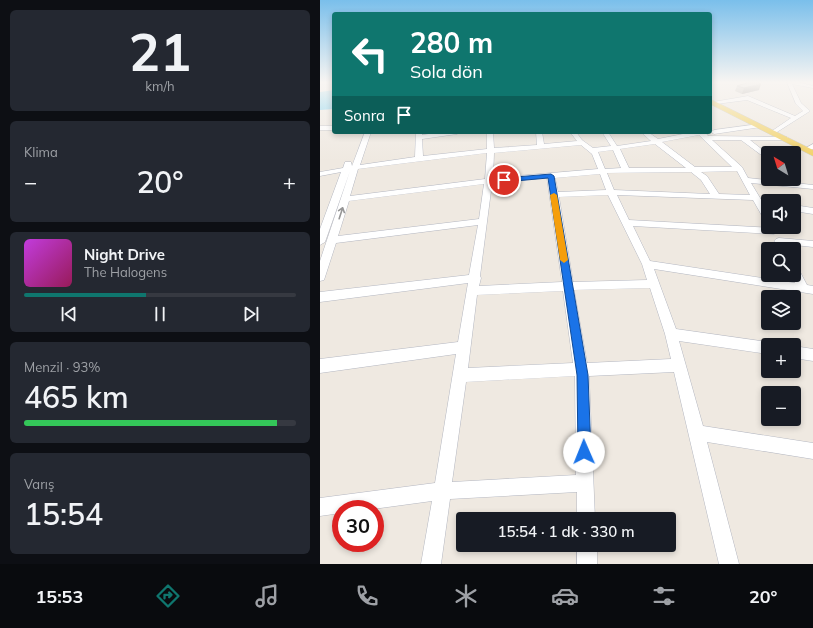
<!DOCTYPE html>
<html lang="tr">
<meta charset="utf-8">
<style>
:root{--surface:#171b24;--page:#242831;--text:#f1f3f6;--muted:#9ea1a6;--line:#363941;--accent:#0f766e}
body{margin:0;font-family:Mulish,sans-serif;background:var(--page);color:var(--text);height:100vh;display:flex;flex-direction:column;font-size:15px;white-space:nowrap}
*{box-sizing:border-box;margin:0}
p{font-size:13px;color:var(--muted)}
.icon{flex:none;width:22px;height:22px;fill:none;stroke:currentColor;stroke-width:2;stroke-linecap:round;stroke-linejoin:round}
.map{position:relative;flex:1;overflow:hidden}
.drawer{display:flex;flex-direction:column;gap:10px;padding:10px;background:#0d0f14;width:320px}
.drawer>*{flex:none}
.guide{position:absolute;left:12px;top:12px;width:380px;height:122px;border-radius:4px;box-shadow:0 2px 6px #0003;background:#0f766e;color:#fff;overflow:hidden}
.needle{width:26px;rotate:322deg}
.tools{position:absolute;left:441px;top:146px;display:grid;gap:8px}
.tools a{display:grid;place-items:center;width:40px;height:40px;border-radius:4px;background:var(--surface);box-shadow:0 2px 6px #0003;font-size:20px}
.speed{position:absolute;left:12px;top:500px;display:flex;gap:8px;font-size:20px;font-weight:700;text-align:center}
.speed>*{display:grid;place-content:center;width:52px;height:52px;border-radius:50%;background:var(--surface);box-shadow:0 2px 6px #0003;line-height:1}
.speed .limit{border:6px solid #d22;background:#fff;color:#111}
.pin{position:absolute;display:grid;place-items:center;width:34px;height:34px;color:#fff;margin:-17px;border:2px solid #fff;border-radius:50%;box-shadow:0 1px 4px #0007}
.me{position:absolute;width:44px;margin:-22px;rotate:359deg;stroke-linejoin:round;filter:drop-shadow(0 0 3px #0008)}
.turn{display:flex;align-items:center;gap:14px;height:84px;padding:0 12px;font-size:18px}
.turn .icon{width:52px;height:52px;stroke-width:2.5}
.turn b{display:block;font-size:28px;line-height:34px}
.then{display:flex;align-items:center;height:38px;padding:0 12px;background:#0003;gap:8px;font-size:15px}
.big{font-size:30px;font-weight:600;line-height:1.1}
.drawer .widget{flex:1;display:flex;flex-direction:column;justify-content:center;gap:6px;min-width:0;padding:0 14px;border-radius:6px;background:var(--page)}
.drawer .dial{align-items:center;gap:0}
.dial b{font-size:52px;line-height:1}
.song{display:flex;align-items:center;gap:12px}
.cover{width:48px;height:48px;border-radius:6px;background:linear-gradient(135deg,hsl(290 70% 55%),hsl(330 70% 35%))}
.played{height:4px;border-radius:2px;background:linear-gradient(90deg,var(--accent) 45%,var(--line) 45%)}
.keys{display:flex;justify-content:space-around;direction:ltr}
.heat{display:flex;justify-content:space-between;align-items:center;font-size:22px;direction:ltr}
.charge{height:6px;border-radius:3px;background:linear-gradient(90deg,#34c759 93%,var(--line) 0)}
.trip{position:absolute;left:136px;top:512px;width:220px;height:40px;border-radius:4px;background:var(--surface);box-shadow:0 2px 6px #0003;font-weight:600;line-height:40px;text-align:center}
.menu{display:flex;height:64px;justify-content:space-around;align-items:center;background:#090b0e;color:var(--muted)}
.menu .icon{width:28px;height:28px}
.menu .selected{color:var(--accent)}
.menu b{font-size:18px;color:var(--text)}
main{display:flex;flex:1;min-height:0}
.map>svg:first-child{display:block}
</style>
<main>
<section class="drawer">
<div class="widget dial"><b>21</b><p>km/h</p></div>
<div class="widget"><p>Klima</p>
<div class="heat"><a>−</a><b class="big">20°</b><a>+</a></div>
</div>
<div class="widget">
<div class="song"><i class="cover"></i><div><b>Night Drive</b><p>The Halogens</p></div></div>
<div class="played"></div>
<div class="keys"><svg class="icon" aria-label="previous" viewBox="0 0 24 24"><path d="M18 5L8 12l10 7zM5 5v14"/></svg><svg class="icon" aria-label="pause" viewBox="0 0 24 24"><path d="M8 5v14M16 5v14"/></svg><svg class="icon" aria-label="next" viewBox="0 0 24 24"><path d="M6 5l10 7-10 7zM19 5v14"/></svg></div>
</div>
<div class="widget"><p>Menzil · 93%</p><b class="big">465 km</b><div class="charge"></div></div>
<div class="widget"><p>Varış</p><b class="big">15:54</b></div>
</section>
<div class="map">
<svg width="493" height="564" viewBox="0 0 493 564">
<rect width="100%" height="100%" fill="#efe9e1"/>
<path fill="#75cff0" d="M 14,90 L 14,109 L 0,110 L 0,92 Z"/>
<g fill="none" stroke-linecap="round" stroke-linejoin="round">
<g stroke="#b4b7c1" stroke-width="1">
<path id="minor" d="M 467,82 L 478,82 L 493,86 L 493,88 L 472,84 L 481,103 L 490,111 L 457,132 L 452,131 L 471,118 L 427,100 L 396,104 L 393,102 L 428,96 L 475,116 L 483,111 L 476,104 Z
M 439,124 L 441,125 L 441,127 L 394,134 L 391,132 L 394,130 Z
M 0,126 L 14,126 L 14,130 L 0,130 Z
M 45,132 L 51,132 L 40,165 L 95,157 L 96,132 L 102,132 L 102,135 L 122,132 L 140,132 L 137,134 L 102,139 L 103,156 L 167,149 L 167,132 L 173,132 L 174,148 L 217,145 L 216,132 L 222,132 L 224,144 L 257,141 L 250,132 L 256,132 L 262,140 L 273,148 L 291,146 L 282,132 L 288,132 L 297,146 L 331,141 L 321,132 L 328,132 L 338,139 L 373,132 L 385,132 L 388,136 L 467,137 L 468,138 L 465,140 L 430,140 L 448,154 L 448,160 L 421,140 L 392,140 L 422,167 L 428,178 L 493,185 L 493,189 L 431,183 L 448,211 L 448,222 L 445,221 L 433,200 L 297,195 L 309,220 L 454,228 L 459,231 L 454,234 L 313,226 L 330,261 L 475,283 L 471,275 L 474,275 L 474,267 L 478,268 L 487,285 L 493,286 L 493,294 L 334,269 L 356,329 L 448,342 L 453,345 L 448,345 L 448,354 L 359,341 L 383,426 L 493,443 L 493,459 L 387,442 L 419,564 L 399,564 L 354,372 L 269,376 L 275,519 L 257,519 L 257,492 L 130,499 L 121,564 L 101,564 L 112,501 L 53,509 L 21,509 L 21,513 L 0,516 L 0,498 L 115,483 L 136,354 L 0,373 L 0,359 L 138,342 L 148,283 L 0,302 L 0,292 L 149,275 L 158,225 L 16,243 L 5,277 L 4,280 L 0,281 L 0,261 L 30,171 L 5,242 L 0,245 L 0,229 L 21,172 L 0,176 L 0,172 L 23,168 L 25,162 L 31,162 L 32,166 ZM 379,135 L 412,167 L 375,167 L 342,142 ZM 335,144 L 366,168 L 309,168 L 300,149 ZM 261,145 L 272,154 L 278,169 L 173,178 L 174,153 ZM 293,150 L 301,168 L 285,169 L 278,152 ZM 167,153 L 165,179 L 30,196 L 38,169 ZM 417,171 L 430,195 L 399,194 L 387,176 L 381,172 ZM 371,172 L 381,180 L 390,194 L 294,190 L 287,173 ZM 280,174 L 286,190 L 238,192 L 235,178 ZM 227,178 L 242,282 L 159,286 L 161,278 L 160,276 L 172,183 ZM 164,184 L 159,219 L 18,236 L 29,201 ZM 288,195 L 322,264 L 327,280 L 253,282 L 239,197 ZM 330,288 L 345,334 L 351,359 L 267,363 L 254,290 ZM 243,291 L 253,363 L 148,368 L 157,295 ZM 255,376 L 256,475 L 132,482 L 146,382 Z
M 493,144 L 493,149 L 489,150 L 486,148 Z
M 474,205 L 493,208 L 493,214 L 474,211 Z
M 459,238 L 493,241 L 493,247 L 456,243 L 454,241 L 456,239 Z
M 474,346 L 493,349 L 493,361 L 474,358 Z
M 257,545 L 277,545 L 277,564 L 257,564 Z"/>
</g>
<g stroke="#c9c9c9" stroke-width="1">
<path id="major" d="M 390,99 L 493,150 L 493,156 L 390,104 Z"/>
</g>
<use href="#minor" fill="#fff" fill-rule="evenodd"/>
<use href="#major" fill="#f2d163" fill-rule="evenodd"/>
</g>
<path fill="#afaba4" d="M 417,86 L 439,90 L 422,94 L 415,91 Z"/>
<path fill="#8e8b86" d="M 441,84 L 439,90 L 422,94 L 424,88 Z"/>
<path fill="#cbc7bf" stroke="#8e8b86" d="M 430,82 L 437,82 L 441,84 L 424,88 L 417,86 Z"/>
<defs><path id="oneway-shaft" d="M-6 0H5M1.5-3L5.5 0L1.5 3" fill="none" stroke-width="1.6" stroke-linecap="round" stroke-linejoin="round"/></defs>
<use stroke="#969696" href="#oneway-shaft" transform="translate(21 213) rotate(-72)"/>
<linearGradient id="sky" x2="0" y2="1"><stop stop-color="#7abfeb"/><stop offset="0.51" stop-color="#f8f5f2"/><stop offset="1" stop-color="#f8f5f2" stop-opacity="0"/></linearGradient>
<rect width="493" height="161" fill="url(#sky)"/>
<path fill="#1a73e8" stroke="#114b97" d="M 231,174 L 234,176 L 268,375 L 271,452 L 269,457 L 264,459 L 260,457 L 258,452 L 257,375 L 228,178 L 184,182 L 181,180 L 184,178 Z"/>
<path fill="#f59e0b" d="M 234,193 L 237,195 L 248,260 L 244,263 L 240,260 L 230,195 Z"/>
</svg>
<div class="tools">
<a><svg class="needle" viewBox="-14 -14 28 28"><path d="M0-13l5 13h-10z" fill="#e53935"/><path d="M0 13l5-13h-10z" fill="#9ea1a6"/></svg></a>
<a><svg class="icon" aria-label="sound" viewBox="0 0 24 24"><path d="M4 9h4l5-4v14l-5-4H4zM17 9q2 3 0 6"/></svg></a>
<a><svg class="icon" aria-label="search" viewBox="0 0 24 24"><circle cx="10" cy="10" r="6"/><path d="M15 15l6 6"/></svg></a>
<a><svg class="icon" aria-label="layers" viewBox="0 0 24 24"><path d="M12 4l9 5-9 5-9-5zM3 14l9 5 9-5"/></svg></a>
<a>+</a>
<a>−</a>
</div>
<div class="speed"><div class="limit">30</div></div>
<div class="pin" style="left:184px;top:180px;background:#d93025"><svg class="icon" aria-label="arrive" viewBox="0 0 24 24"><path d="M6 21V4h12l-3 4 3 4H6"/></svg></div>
<svg class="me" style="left:264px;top:452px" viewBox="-20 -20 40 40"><circle r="19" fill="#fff"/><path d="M0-13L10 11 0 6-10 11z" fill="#1a73e8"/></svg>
<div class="trip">15:54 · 1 dk · 330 m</div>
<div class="guide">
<div class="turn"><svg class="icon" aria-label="left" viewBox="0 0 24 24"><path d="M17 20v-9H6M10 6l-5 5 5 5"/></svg><div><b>280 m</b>Sola dön</div></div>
<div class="then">Sonra<svg class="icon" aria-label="arrive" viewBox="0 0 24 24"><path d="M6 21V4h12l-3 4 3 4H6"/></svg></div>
</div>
</div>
</main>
<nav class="menu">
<b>15:53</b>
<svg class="icon selected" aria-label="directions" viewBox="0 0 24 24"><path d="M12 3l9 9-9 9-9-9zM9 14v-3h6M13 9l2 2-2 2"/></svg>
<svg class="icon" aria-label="music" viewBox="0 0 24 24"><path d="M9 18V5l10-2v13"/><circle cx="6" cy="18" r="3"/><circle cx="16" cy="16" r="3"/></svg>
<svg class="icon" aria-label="phone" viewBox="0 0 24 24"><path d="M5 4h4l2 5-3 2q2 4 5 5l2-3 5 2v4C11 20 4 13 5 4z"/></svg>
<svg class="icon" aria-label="climate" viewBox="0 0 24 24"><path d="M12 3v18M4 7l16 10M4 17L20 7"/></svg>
<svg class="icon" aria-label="car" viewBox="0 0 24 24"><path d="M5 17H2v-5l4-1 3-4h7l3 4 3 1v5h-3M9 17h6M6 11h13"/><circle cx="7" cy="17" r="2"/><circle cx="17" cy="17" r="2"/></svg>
<svg class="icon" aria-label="filters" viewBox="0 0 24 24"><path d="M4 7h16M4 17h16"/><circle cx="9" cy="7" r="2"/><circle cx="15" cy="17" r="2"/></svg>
<b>20°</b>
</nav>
